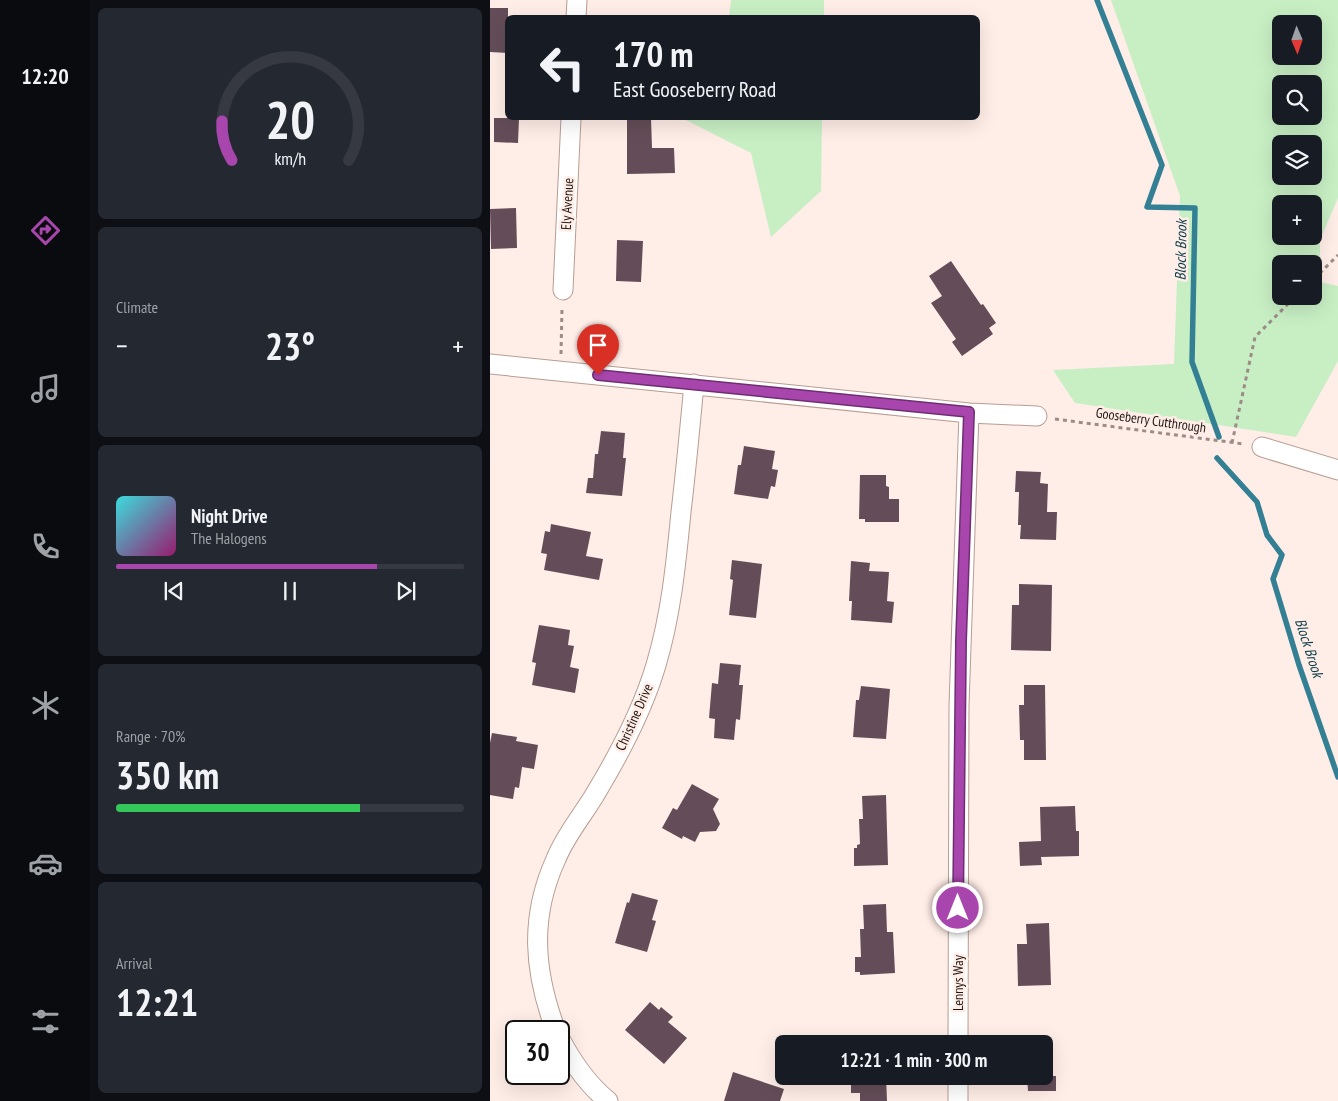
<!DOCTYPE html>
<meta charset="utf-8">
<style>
:root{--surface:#171b24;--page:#242831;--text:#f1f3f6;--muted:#9ea1a6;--line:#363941;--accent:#a946ad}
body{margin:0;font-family:"PT Sans Narrow",sans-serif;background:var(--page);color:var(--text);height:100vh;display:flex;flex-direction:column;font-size:19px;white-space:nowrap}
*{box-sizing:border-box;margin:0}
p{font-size:16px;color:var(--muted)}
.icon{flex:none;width:28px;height:28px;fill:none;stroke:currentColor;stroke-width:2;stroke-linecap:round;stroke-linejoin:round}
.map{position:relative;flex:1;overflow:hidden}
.details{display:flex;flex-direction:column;gap:8px;padding:8px;background:#0d0f14;width:400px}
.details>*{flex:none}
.hud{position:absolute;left:15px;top:15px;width:475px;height:105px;border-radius:8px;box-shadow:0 5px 20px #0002;background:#171b24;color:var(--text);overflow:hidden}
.needle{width:32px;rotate:178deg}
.fabs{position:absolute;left:782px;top:15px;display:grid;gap:10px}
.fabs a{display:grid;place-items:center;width:50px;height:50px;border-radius:8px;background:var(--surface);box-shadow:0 5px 20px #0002;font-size:25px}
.speed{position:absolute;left:15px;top:1020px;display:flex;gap:10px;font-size:25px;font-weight:700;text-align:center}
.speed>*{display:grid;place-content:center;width:65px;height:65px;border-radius:50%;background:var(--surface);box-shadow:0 5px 20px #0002;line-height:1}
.speed .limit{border:2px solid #111;border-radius:8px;background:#fff;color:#111}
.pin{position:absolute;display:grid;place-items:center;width:42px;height:42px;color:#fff;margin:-51px -21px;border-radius:50% 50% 50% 0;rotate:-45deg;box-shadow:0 0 5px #0007}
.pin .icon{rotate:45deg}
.me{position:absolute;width:55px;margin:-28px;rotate:0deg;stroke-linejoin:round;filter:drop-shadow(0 0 4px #0008)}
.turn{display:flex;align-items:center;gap:18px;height:105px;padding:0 25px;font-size:22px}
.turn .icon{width:65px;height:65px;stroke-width:2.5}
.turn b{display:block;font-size:35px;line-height:42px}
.big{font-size:38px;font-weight:800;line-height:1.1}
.details .card{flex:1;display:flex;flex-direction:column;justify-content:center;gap:8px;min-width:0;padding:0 18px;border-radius:8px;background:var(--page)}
.details .dial{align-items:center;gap:0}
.dial svg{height:130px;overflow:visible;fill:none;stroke:var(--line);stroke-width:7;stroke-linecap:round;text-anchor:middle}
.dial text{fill:var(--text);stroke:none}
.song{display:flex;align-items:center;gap:15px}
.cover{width:60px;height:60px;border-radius:8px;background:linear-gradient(135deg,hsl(180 70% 55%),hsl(320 70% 35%))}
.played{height:5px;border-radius:2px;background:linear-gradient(90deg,var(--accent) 75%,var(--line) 75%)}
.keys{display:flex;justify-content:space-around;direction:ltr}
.heat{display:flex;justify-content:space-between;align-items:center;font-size:28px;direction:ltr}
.charge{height:8px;border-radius:4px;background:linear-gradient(90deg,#34c759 70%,var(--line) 0)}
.trip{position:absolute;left:285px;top:1035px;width:278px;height:50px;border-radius:8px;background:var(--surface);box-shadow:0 5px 20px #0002;font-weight:800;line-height:50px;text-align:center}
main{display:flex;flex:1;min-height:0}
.tab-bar{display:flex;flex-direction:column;width:90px;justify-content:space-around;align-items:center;background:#090b0e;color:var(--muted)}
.tab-bar .icon{width:35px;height:35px}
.tab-bar .active{color:var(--accent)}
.tab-bar b{font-size:22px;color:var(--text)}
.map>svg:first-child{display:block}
</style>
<main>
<nav class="tab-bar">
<b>12:20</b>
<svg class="icon active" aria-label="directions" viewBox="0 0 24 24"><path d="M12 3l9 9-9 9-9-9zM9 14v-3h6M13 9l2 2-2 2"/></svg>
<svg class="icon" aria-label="music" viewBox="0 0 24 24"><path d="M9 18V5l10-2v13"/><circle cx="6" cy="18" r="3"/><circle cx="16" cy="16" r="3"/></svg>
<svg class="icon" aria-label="phone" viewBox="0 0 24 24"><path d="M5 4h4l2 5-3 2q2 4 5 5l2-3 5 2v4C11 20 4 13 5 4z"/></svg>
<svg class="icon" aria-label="climate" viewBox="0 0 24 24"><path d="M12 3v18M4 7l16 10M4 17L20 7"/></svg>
<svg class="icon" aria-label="car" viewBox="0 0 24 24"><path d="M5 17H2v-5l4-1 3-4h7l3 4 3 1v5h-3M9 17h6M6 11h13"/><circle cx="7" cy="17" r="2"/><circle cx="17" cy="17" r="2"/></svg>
<svg class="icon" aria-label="filters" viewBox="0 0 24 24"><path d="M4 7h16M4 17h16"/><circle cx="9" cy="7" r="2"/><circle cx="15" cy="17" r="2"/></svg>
</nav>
<section class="details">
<div class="card dial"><svg viewBox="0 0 100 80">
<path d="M14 69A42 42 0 1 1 86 69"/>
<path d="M14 69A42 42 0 0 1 8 45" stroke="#a946ad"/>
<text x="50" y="56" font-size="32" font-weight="700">20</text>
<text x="50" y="72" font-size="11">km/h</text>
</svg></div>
<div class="card"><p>Climate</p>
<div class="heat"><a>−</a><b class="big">23°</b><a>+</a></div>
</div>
<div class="card">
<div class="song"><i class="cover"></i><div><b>Night Drive</b><p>The Halogens</p></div></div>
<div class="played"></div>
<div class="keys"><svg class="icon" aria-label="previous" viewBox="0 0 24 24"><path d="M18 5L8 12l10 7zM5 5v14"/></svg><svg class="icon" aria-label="pause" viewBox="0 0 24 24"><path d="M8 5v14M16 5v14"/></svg><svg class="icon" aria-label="next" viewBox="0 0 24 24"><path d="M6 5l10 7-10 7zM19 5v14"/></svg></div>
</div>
<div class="card"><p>Range · 70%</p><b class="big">350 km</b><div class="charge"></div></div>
<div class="card"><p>Arrival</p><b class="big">12:21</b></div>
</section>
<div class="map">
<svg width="848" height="1101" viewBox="0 0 848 1101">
<rect width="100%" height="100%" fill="#ffede7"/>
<path fill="#c8efc4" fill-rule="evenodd" d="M 241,0 L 334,0 L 334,17 L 239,17 Z
M 621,0 L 848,0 L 848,198 L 830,240 L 830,282 L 848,286 L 848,361 L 806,437 L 585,403 L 563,370 L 684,364 L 690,196 ZM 791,24 L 824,24 L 824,56 L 791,56 ZM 791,84 L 824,84 L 824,116 L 791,116 ZM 791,144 L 824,144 L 824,176 L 791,176 ZM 791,204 L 824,204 L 824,236 L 791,236 ZM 791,264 L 824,264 L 824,296 L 791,296 Z
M 192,118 L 332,118 L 331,191 L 281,237 L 261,153 Z"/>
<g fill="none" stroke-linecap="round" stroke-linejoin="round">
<path stroke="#338094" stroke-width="5.5" d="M 607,0 L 672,165 L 657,207 L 705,208 L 702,362 L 729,437
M 727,458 L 767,502 L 777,535 L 792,555 L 783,579 L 809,665 L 848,777"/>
</g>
<path fill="#644d58" d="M 0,8 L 18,8 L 18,53 L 0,52 Z
M 4,118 L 29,118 L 28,143 L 4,142 Z
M 137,118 L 161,118 L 162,148 L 184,148 L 185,173 L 137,174 Z
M 26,208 L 27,248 L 1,249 L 0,209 Z
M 127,240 L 153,241 L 151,282 L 126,281 Z
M 461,261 L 491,305 L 493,304 L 506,323 L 499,328 L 503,334 L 472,356 L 462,342 L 466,339 L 441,303 L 452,296 L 439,276 Z
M 111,431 L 135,433 L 133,458 L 136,458 L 132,496 L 96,493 L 98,478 L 103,478 L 105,454 L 108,454 Z
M 254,446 L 285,451 L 282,469 L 288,470 L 285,487 L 281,486 L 278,499 L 244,494 L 248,465 L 251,465 Z
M 526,471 L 551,472 L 550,483 L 558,484 L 557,512 L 567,512 L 566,540 L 530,539 L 531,525 L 528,525 L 529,492 L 525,492 Z
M 370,475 L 396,475 L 396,486 L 399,487 L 399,499 L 409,499 L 409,522 L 375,522 L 375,519 L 369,519 Z
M 61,524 L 101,532 L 96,556 L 113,559 L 109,580 L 54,570 L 57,554 L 51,553 L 55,531 L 60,532 Z
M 242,560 L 272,564 L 266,618 L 239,615 L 243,580 L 240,579 Z
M 361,561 L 380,563 L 379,571 L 399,572 L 397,601 L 404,602 L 402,623 L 361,620 L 362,601 L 359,601 Z
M 529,584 L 562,585 L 561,651 L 521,650 L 522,605 L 529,605 Z
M 49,625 L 80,630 L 78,645 L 84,646 L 80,667 L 89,669 L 85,693 L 42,685 L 46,663 L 42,662 Z
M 230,663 L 251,665 L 249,685 L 253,685 L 250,720 L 246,719 L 244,740 L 224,738 L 225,719 L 219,718 L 222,683 L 228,684 Z
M 534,685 L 555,685 L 556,760 L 534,760 L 534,740 L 530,740 L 529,705 L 534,705 Z
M 371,686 L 400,689 L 396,739 L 363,737 L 366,700 L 369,700 Z
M 2,733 L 27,737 L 26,741 L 48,745 L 44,769 L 32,767 L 29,788 L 25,787 L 23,799 L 0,795 L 0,743 Z
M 202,784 L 229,799 L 223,809 L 230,824 L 226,831 L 210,832 L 205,842 L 193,836 L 192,839 L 172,828 L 183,808 L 187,810 Z
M 396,795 L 398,865 L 364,866 L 364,848 L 367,848 L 367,845 L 370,844 L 369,819 L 373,819 L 372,796 Z
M 585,806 L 586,831 L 589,831 L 589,856 L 551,857 L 552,865 L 530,866 L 529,842 L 551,841 L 550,807 Z
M 142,893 L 168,900 L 162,920 L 166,921 L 157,952 L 125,943 L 137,902 L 139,903 Z
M 396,904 L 397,932 L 403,932 L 405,973 L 370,975 L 370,972 L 365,972 L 365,957 L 371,957 L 370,929 L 374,929 L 373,905 Z
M 559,923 L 561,985 L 528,986 L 527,944 L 537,944 L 536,924 Z
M 160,1002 L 169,1010 L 171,1007 L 183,1017 L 178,1022 L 197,1038 L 174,1064 L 135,1030 Z
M 243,1072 L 294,1089 L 290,1101 L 234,1101 Z
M 366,1076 L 396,1076 L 397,1101 L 370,1101 L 370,1093 L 361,1093 L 361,1078 L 366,1078 Z
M 537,1076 L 566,1076 L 566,1091 L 538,1091 Z"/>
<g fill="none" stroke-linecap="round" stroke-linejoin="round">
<g stroke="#b79d92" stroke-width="21">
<path id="minor" d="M 86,18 L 87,0
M 73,290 L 81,118
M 0,364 L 479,413 L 547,416
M 772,447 L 848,470
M 66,1031 C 44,972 39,918 66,859 C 76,834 94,814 107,791 C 131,751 153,709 166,665 C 181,615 186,564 191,512 C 196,470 200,427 204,384
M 69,1037 C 81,1060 97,1084 118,1101
M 468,1044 L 469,706 L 479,413
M 468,1101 L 468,1076"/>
</g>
<path stroke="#9b8c87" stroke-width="3" stroke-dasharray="4 4" stroke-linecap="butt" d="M 824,279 L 848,255
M 71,354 L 72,308
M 565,419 L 754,444
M 742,443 L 765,337 L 806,296"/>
<use href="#minor" stroke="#fff" stroke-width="19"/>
</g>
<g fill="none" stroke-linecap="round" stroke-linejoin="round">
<g stroke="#6e2e70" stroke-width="12">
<path id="route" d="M 108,375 L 479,412 L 471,641 L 468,908"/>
</g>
<use href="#route" stroke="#a946ad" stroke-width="9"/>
</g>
<g text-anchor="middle" stroke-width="5" stroke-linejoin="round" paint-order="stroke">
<g font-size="14" fill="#201613" stroke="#ffede7">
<text transform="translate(77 204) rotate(-87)" y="5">Ely Avenue</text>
<text transform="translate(661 420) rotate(8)" y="5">Gooseberry Cutthrough</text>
<text transform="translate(144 717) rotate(-66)" y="5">Christine Drive</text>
<text transform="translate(468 983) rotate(-90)" y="5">Lennys Way</text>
</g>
<g font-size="15" font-style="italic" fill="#0b3e4b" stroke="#ffede7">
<text transform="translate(691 250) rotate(-89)" y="5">Block Brook</text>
<text transform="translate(819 648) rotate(72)" y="5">Block Brook</text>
</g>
</g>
</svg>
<div class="fabs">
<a><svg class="needle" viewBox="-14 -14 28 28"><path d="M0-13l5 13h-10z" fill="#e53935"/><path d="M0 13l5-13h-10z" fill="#9ea1a6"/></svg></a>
<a><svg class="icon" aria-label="search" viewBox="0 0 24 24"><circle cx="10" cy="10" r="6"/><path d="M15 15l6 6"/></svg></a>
<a><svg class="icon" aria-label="layers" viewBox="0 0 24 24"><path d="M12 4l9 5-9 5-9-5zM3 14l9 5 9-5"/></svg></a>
<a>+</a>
<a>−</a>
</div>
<div class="speed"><div class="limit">30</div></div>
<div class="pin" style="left:108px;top:375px;background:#d93025"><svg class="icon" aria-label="arrive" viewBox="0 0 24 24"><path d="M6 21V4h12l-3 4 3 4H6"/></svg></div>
<svg class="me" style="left:468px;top:908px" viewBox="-20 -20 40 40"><circle r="17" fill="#a946ad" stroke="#fff" stroke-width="3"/><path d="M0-11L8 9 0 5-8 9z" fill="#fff"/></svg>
<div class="trip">12:21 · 1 min · 300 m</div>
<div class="hud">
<div class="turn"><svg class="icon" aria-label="left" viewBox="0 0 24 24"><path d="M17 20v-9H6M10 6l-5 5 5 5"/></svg><div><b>170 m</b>East Gooseberry Road</div></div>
</div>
</div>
</main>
